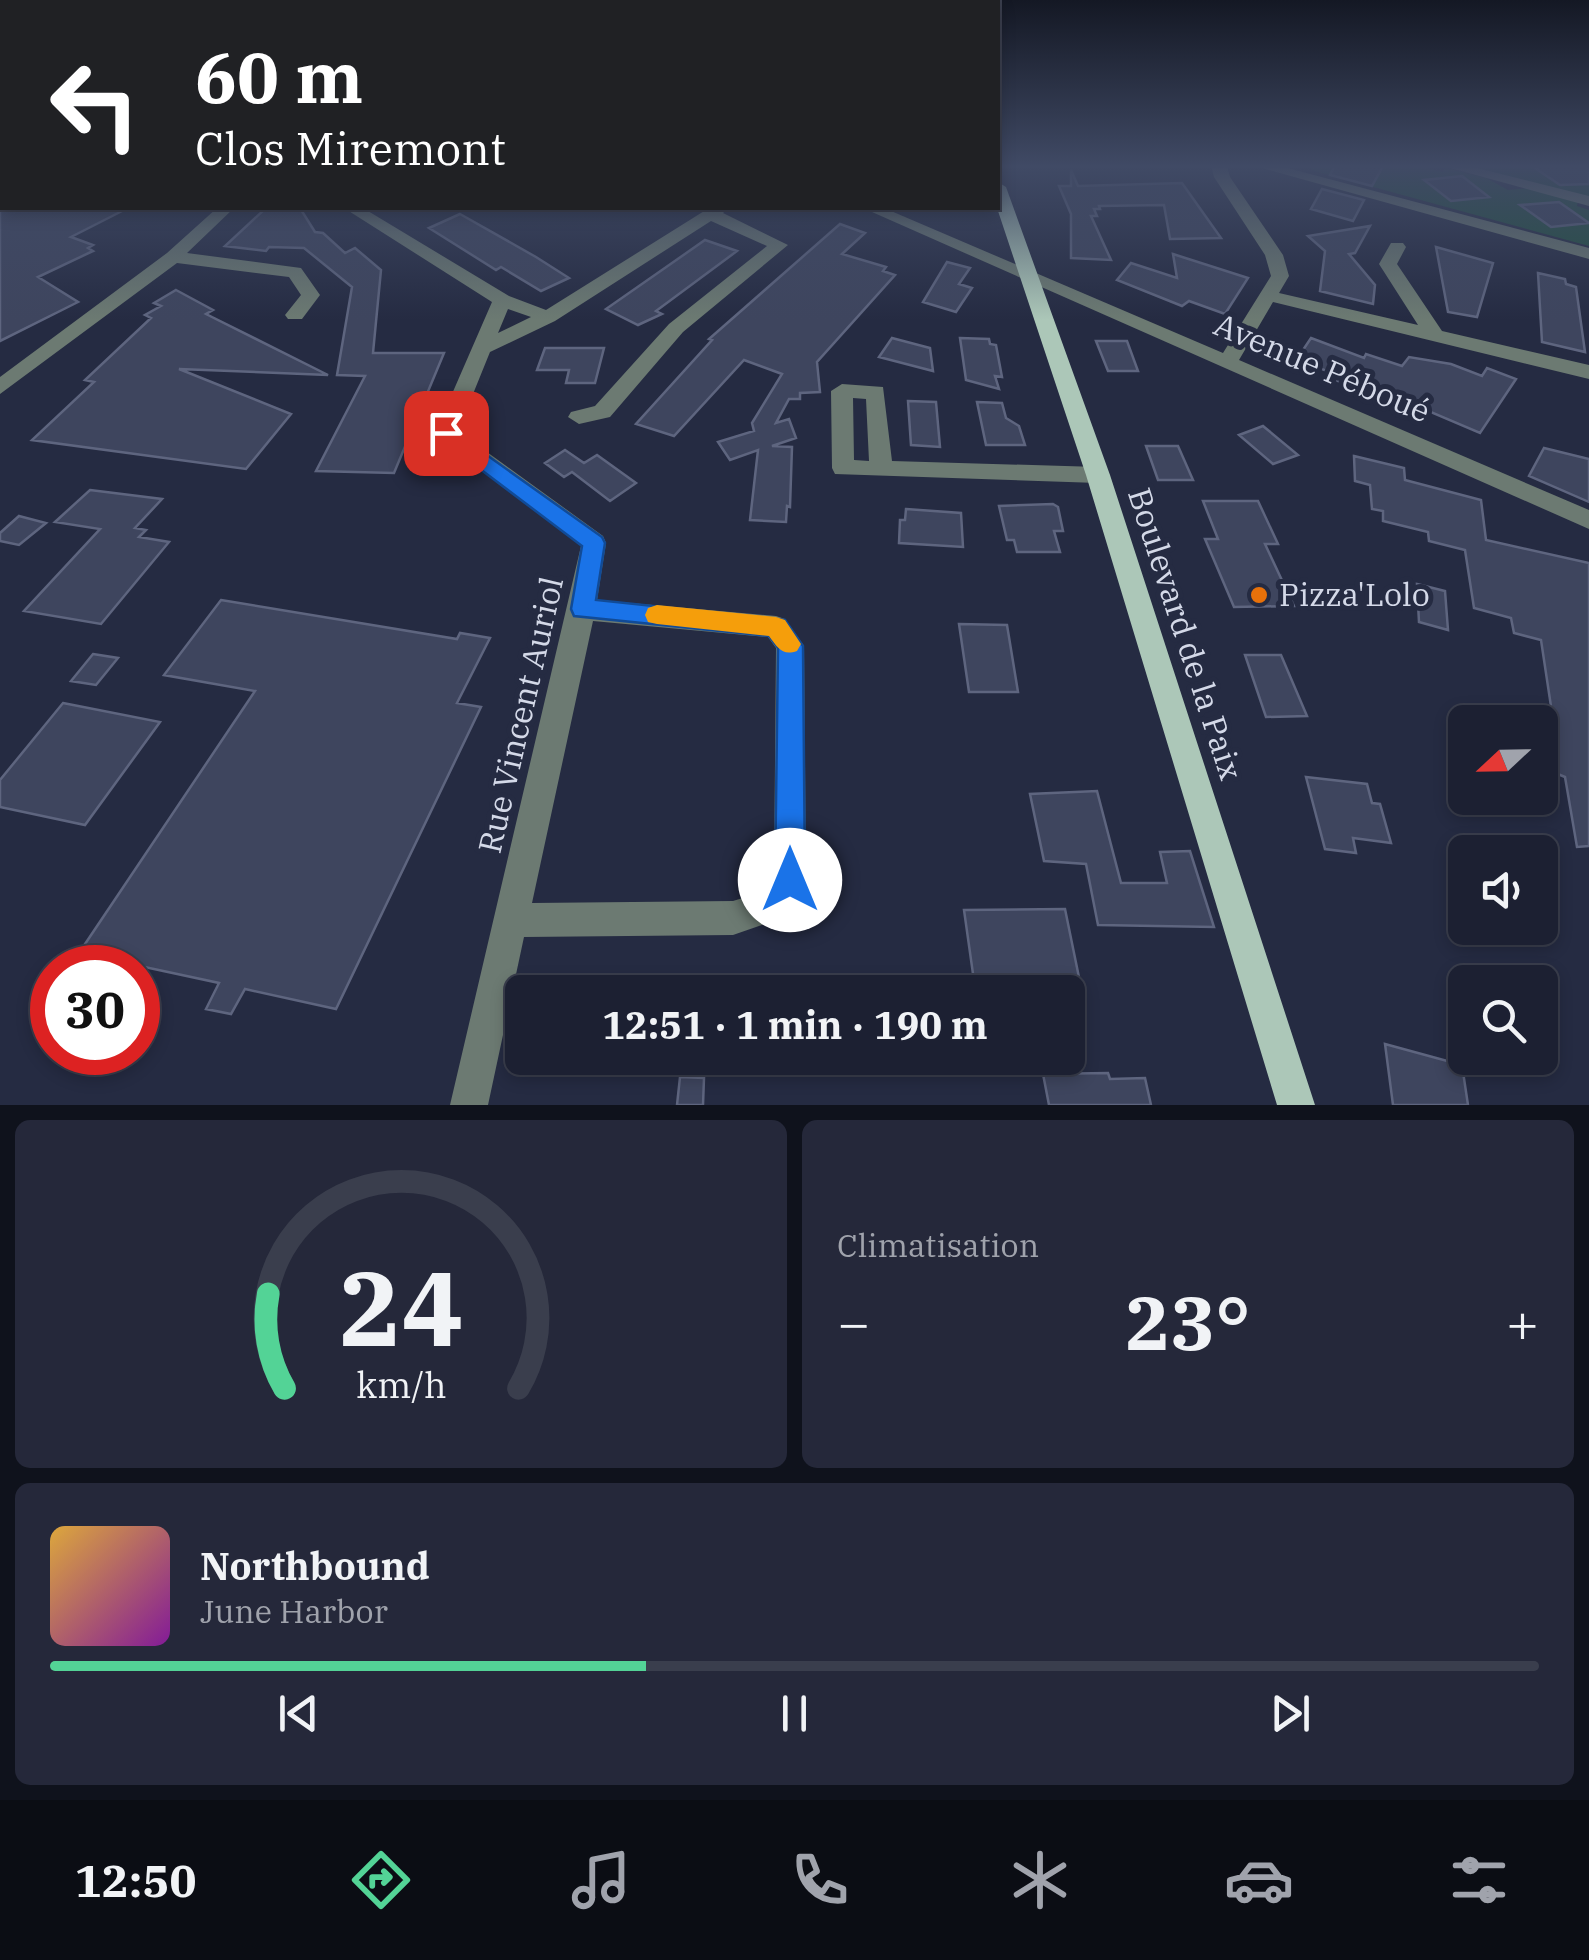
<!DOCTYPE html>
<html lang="fr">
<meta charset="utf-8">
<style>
:root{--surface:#1c2032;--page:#25283a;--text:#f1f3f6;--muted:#a0a3ac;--line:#3a3e4d;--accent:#53d396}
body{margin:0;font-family:"IBM Plex Serif",serif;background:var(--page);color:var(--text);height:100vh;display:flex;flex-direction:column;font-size:38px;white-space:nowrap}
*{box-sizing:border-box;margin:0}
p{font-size:32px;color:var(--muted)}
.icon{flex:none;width:55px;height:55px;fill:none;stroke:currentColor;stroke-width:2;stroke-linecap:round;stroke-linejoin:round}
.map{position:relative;height:1105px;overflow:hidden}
.side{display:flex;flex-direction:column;gap:15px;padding:15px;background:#0f121c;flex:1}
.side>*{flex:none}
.guide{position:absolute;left:0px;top:0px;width:1000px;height:210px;box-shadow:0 5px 15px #0003,0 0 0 2px var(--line);background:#202124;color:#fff;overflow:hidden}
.needle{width:65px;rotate:248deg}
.fabs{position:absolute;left:1448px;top:705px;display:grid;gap:20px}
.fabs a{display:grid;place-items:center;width:110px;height:110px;border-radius:15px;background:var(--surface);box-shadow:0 5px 15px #0003,0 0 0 2px var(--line);font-size:50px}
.speed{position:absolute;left:30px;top:945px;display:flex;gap:20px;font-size:50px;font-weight:700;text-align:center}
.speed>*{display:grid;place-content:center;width:130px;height:130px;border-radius:50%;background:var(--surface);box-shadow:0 5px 15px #0003,0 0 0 2px var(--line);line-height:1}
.speed .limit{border:15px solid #d22;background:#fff;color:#111}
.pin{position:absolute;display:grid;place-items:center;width:85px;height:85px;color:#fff;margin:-42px;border-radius:20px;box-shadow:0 5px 15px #0006}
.me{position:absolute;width:110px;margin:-55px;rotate:0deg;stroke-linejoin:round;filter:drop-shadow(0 0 8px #0008)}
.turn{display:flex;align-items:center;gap:35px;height:210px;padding:0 30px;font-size:45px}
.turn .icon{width:130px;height:130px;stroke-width:2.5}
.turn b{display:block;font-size:70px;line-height:85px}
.big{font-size:75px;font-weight:800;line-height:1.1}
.side .tile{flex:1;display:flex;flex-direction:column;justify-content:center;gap:15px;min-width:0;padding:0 35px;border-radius:15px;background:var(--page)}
.side .dial{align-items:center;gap:0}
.dial svg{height:260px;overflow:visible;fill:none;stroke:var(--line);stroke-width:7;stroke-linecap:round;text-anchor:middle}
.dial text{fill:var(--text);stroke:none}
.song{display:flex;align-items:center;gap:30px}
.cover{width:120px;height:120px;border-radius:15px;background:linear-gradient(135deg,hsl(40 70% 55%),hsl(290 70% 35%))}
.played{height:10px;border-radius:5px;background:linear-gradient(90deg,var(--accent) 40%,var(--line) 40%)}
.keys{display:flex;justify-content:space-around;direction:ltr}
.heat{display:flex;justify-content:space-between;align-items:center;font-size:55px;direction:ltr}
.side .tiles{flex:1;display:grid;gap:15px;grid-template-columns:1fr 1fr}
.tile:last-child{grid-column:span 2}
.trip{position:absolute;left:505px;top:975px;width:580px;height:100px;border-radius:15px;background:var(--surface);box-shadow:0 5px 15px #0003,0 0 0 2px var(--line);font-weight:800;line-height:100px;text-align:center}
.tab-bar{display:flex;height:160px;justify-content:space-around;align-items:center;background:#0b0d14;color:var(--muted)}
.tab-bar .icon{width:70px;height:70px}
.tab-bar .active{color:var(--accent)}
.tab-bar b{font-size:45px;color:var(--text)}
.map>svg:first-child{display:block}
</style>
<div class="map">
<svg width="1589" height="1105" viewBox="0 0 1589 1105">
<rect width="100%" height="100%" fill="#252b42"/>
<path fill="#20513d" d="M 1313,166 L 1335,166 L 1334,170 L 1375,180 L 1383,166 L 1418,166 L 1443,172 L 1446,168 L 1486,178 L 1508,190 L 1530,188 L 1578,201 L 1577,206 L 1589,210 L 1589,222 L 1558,201 L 1522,206 L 1551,227 L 1589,223 L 1589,246 L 1311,170 Z
M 1465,166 L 1543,166 L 1534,167 L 1562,186 L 1589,184 L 1589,197 Z"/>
<path fill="#3e455e" stroke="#5e657f" stroke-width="2.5" d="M 1335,166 L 1383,166 L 1372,186 L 1330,175 Z
M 1532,166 L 1589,166 L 1589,184 L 1560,185 Z
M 1071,170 L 1078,186 L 1182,183 L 1221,238 L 1170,239 L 1164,205 L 1099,206 L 1100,209 L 1094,209 L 1097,216 L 1091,216 L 1111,260 L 1071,258 L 1071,214 L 1059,186 L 1071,186 Z
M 1462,176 L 1489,197 L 1451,201 L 1424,180 Z
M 1322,189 L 1364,200 L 1353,221 L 1311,209 Z
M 1559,202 L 1589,223 L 1551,227 L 1520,205 Z
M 0,208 L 128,208 L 71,237 L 93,245 L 88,248 L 93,251 L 38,277 L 78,302 L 0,341 Z
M 266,208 L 300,208 L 315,232 L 323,233 L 345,253 L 355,248 L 381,270 L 373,353 L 444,353 L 394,473 L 316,471 L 365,376 L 337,375 L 352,287 L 304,248 L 269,247 L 266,251 L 225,246 Z
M 460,214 L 536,257 L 569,278 L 541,291 L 501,267 L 496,270 L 429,228 Z
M 840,224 L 865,233 L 842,254 L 886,267 L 883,271 L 895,275 L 817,362 L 820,392 L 800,393 L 800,399 L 789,399 L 776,423 L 789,419 L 796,438 L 772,446 L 792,447 L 790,507 L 787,506 L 786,522 L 750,520 L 758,450 L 730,460 L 718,442 L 754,431 L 752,423 L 782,374 L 744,360 L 674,436 L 636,424 L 712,340 L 709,339 Z
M 1370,226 L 1355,253 L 1349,254 L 1375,285 L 1373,304 L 1320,291 L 1325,251 L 1308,236 Z
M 705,240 L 737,251 L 656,311 L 662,314 L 638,325 L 606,309 Z
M 1436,247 L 1493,263 L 1477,317 L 1448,312 Z
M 1173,254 L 1248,278 L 1225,314 L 1189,301 L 1182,306 L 1117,280 L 1131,263 L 1177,278 Z
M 947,262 L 970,268 L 959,284 L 972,288 L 956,312 L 923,302 Z
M 1538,273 L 1565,279 L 1566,284 L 1576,287 L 1585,352 L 1542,342 Z
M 176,290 L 213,310 L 206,314 L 328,375 L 179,369 L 291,414 L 246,469 L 32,440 L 94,382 L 85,380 L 151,318 L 145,315 L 161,306 L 154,303 Z
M 892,338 L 930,348 L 933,371 L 879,357 Z
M 960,338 L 989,339 L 990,344 L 996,345 L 1002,377 L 995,376 L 999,389 L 966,380 Z
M 1311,338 L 1364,358 L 1366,354 L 1402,366 L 1409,357 L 1451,364 L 1482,376 L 1487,368 L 1516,379 L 1480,433 L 1391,395 L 1389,399 L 1324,376 L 1327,371 L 1297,359 Z
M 1096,341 L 1127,341 L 1138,371 L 1108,371 Z
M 545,348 L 604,348 L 595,383 L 566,383 L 569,370 L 537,370 Z
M 908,401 L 936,402 L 940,447 L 911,445 Z
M 977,402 L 1002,403 L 1006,418 L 1019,426 L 1025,445 L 986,445 Z
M 1263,426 L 1298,455 L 1273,464 L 1239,435 Z
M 1146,446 L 1178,446 L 1193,480 L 1158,480 Z
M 1544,448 L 1589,459 L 1589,502 L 1529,476 Z
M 565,450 L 584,463 L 597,455 L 636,483 L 610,501 L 572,472 L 564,477 L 545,463 Z
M 1354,456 L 1404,468 L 1405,480 L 1481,500 L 1486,540 L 1589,563 L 1589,846 L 1577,847 L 1565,777 L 1553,772 L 1543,710 L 1552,713 L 1541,640 L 1514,633 L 1511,618 L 1474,608 L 1465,550 L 1429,541 L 1428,532 L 1383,521 L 1383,511 L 1372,509 L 1370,485 L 1355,481 Z
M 90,490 L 162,499 L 135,528 L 146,530 L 139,537 L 169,542 L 101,624 L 24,611 L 100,529 L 55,522 Z
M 1203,501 L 1258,501 L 1278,544 L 1265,544 L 1294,606 L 1234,607 L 1205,539 L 1218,539 Z
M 1053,504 L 1058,507 L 1063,531 L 1054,531 L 1060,552 L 1017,552 L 1014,540 L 1007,540 L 999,506 Z
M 906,509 L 961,513 L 963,547 L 899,543 L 900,520 L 905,520 Z
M 19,516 L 46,523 L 19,545 L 0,541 L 0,533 Z
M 1417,584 L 1445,591 L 1448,630 L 1419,622 Z
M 221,600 L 457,639 L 460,633 L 490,638 L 457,703 L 481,707 L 336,1009 L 245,989 L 231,1014 L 206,1009 L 219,983 L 79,953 L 255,691 L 164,675 Z
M 959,624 L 1007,625 L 1018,692 L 969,692 Z
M 93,654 L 118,658 L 96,685 L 71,681 Z
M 1245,655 L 1281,655 L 1307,716 L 1266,717 Z
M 63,703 L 160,722 L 85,825 L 0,807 L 0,780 Z
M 1306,777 L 1367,784 L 1372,803 L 1380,804 L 1391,843 L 1353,838 L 1356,853 L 1325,849 Z
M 1097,791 L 1121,883 L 1167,883 L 1160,852 L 1190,851 L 1214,927 L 1098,925 L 1086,864 L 1044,861 L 1030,794 Z
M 1065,909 L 1082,992 L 1037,992 L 1035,980 L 974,981 L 964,910 Z
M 1385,1044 L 1462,1065 L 1468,1105 L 1393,1105 Z
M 1108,1073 L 1110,1079 L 1145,1078 L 1151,1105 L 1049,1105 L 1043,1074 Z
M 680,1077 L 704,1078 L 703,1105 L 677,1105 Z"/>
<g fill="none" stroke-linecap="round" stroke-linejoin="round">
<path fill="#6c7a72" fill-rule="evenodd" d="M 1211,166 L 1227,166 L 1230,177 L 1283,255 L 1289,276 L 1279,293 L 1418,325 L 1379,264 L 1391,243 L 1403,243 L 1406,247 L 1397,264 L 1442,331 L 1589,365 L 1589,379 L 1273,302 L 1239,360 L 1589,510 L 1589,529 L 863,208 L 884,208 L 1223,353 L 1271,276 L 1265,255 L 1214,177 Z
M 1255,166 L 1280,166 L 1589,248 L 1589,259 Z
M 1443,166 L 1469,166 L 1589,196 L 1589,206 Z
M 217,208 L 234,208 L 187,253 L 301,268 L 320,295 L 302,319 L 288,319 L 285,315 L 301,295 L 289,277 L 177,263 L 0,394 L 0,377 L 167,253 Z
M 344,208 L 363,208 L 509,296 L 546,310 L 709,208 L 728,208 L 723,213 L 788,245 L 683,332 L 610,417 L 579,424 L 568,417 L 571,412 L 595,406 L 669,324 L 767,246 L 711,221 L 555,321 L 490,352 L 458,431 L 603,536 L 606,543 L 597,600 L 776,616 L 785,619 L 804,646 L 806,880 L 785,917 L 733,935 L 524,937 L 488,1105 L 450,1105 L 581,546 L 435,433 L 492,302 ZM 508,309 L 531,317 L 498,333 ZM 593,621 L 768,637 L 776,648 L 774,875 L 762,892 L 733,901 L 532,903 Z
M 842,384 L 883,387 L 892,461 L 1098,467 L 1110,475 L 1098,483 L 835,474 L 832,468 L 831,391 ZM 853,398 L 866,399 L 869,461 L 854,460 Z"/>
<path fill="#acc7b8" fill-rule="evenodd" d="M 998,182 L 1006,187 L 1110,475 L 1315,1105 L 1277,1105 L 1086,475 L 997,208 Z"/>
</g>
<linearGradient id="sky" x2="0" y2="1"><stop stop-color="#141824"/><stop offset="0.52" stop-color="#404a65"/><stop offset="1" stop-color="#404a65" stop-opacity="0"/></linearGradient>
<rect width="1589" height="320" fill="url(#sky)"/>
<path fill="#1a73e8" stroke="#114b97" stroke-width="2.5" d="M 446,426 L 602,537 L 605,543 L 596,600 L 785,620 L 803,646 L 805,880 L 801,891 L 790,895 L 780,891 L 775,880 L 778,648 L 769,636 L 574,616 L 571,609 L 582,546 L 439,438 L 436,433 Z"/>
<path fill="#f59e0b" d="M 657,605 L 776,617 L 785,620 L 801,644 L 797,651 C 782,656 778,648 769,636 L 657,624 L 648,622 L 645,615 L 648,608 Z"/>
<circle fill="#e8710a" stroke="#252b42" stroke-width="4" cx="1259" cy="595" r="10"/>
<g text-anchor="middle" stroke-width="10" stroke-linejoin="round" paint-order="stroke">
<g font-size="32" fill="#d4d9e8" stroke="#252b42">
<text transform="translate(1322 368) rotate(23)" y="11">Avenue Péboué</text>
<text transform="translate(1185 634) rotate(72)" y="11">Boulevard de la Paix</text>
<text transform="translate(521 715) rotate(-77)" y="11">Rue Vincent Auriol</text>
</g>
<g font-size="32" fill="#d4d9e8" stroke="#252b42" text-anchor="start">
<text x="1279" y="606">Pizza'Lolo</text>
</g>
</g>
</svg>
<div class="fabs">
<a><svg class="needle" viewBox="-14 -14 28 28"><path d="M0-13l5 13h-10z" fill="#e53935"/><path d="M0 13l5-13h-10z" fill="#a0a3ac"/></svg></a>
<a><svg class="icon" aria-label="sound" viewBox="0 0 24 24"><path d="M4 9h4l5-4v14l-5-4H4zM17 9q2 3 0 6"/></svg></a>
<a><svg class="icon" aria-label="search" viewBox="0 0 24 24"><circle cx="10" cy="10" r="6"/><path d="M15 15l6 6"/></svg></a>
</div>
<div class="speed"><div class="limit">30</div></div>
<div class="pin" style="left:446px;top:433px;background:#d93025"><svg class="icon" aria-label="arrive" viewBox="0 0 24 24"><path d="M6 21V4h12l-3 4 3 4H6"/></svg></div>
<svg class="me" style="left:790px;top:880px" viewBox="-20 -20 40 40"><circle r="19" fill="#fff"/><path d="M0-13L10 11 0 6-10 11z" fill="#1a73e8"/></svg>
<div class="trip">12:51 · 1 min · 190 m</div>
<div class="guide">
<div class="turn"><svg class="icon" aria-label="left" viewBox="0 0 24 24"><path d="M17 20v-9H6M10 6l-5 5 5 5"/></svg><div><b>60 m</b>Clos Miremont</div></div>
</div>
</div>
<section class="side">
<div class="tiles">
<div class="tile dial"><svg viewBox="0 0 100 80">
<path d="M14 69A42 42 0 1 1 86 69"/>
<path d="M14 69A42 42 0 0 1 9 40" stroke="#53d396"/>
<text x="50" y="56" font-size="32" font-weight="700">24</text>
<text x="50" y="72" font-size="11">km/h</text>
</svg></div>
<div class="tile"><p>Climatisation</p>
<div class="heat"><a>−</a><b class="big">23°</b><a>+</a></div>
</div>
<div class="tile">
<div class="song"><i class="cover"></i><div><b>Northbound</b><p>June Harbor</p></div></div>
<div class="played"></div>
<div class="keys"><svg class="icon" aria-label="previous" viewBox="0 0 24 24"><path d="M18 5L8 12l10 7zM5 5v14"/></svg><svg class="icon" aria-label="pause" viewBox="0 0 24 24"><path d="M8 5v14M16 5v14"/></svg><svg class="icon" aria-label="next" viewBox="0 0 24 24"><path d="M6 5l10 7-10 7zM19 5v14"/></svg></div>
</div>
</div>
</section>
<nav class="tab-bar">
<b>12:50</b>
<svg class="icon active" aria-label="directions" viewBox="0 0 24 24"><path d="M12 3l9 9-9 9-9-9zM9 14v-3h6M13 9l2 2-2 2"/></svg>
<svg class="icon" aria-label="music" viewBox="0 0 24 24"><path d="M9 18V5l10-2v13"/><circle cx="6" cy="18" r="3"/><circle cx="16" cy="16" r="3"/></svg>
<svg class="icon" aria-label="phone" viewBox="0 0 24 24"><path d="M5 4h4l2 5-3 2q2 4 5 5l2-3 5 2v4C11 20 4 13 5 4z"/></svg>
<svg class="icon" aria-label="climate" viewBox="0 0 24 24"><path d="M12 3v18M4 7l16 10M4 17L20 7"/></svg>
<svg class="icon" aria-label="car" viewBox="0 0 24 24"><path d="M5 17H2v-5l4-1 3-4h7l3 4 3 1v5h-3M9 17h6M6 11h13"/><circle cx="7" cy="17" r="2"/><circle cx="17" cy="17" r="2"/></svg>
<svg class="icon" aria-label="filters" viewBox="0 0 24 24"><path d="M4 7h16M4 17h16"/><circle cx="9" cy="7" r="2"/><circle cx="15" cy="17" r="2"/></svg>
</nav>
